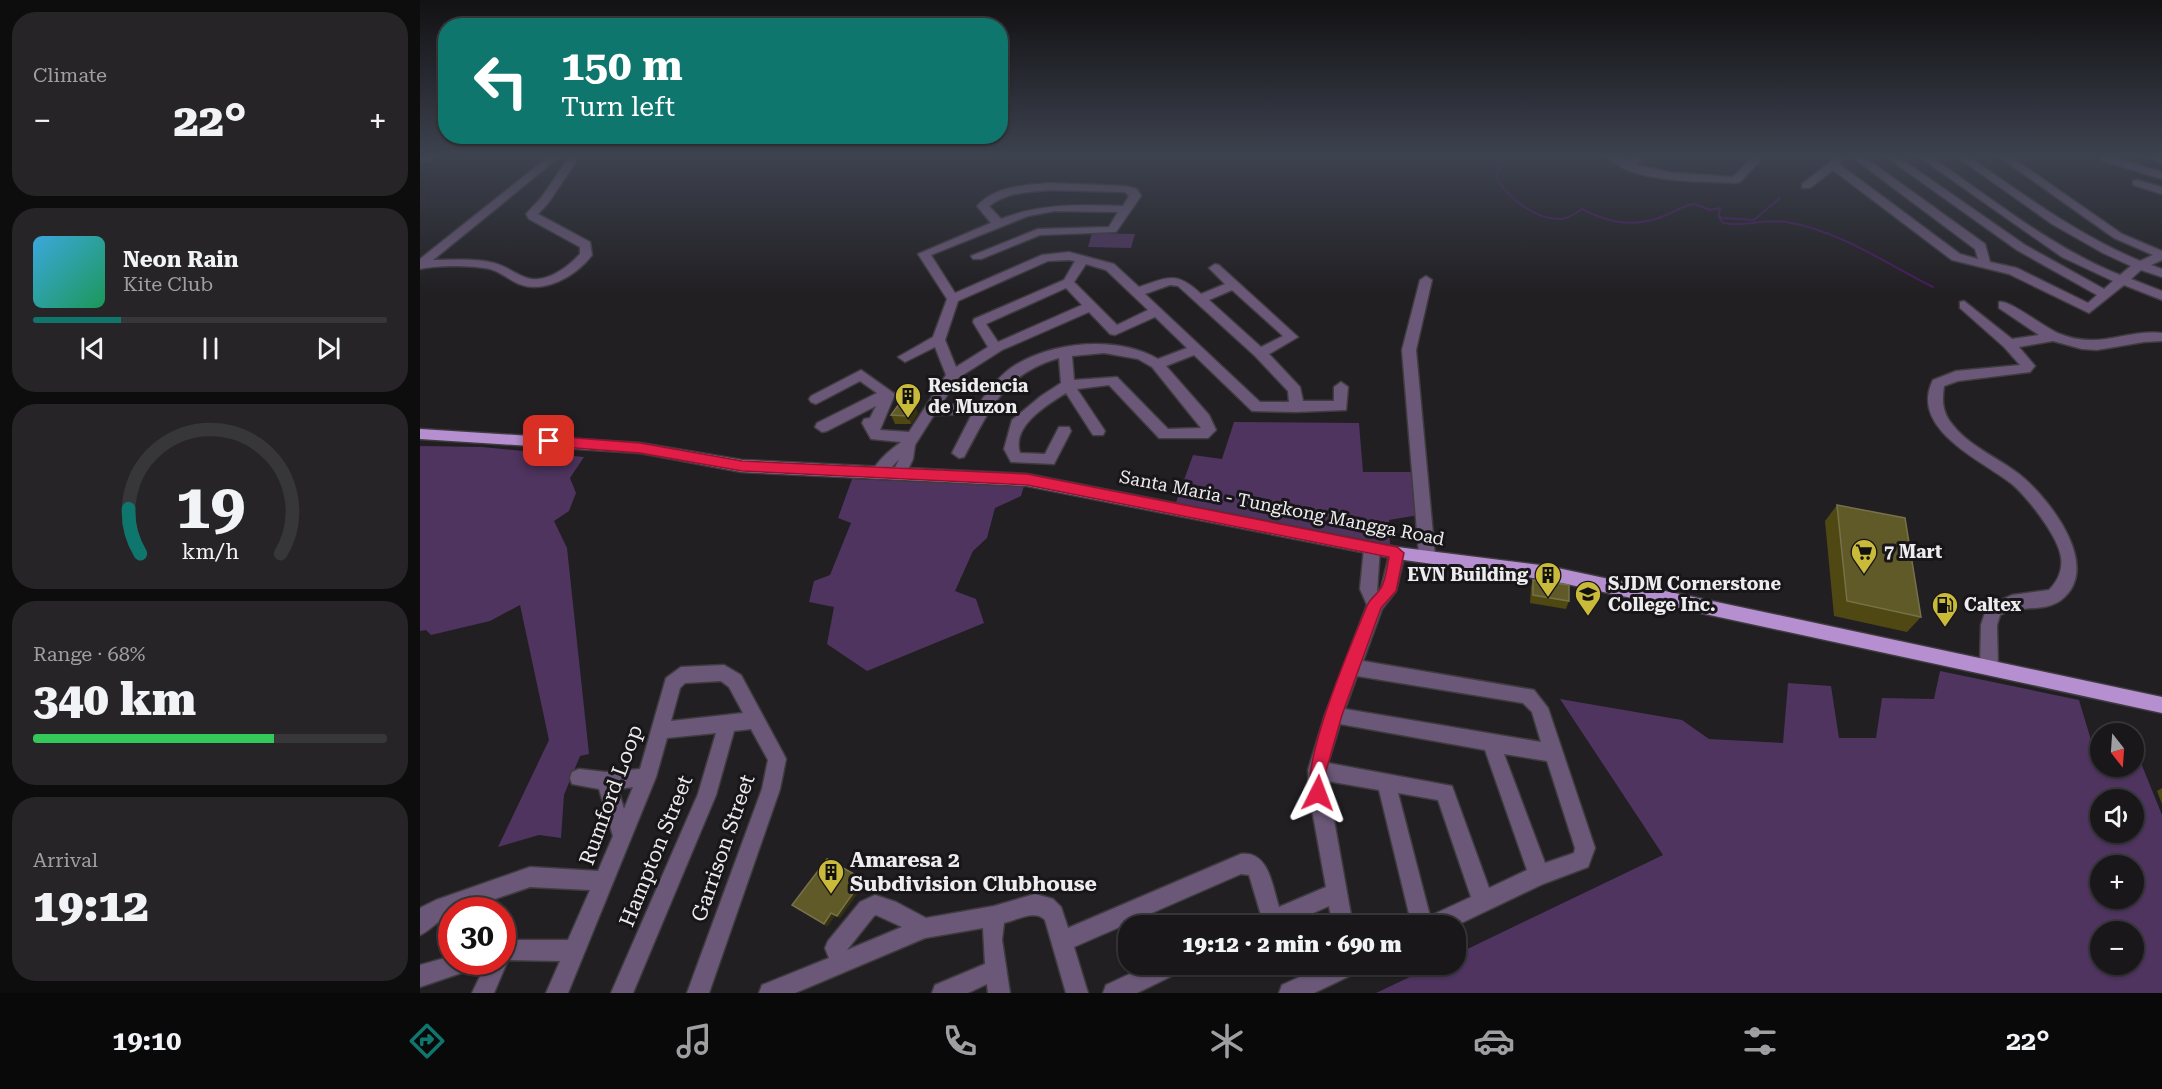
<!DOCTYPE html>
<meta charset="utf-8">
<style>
:root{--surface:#19171a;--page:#262427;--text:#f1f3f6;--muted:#9f9fa2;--line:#373639;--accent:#0f766e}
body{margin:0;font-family:"Roboto Serif",serif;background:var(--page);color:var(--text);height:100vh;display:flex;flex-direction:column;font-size:22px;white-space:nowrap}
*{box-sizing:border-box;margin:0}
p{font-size:20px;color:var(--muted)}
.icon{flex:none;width:33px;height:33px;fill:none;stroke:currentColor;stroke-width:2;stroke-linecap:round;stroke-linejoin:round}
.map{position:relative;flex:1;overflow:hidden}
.panel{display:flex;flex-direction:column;gap:12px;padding:12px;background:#0e0d0e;width:420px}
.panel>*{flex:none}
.top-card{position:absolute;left:18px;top:18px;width:570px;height:126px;border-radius:24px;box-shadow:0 2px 4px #0004,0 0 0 2px var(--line);background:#0f766e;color:#fff;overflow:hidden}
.needle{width:39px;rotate:163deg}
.tools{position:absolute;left:1670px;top:723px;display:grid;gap:12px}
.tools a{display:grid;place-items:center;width:54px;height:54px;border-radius:50%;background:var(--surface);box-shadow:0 2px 4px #0004,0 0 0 2px var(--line);font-size:30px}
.speed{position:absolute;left:18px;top:897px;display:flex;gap:12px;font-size:30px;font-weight:700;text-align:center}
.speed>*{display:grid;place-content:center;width:78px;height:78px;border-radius:50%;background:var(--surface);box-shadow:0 2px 4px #0004,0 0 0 2px var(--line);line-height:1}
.speed .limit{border:9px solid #d22;background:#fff;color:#111}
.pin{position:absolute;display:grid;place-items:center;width:51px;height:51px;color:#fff;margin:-26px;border-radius:12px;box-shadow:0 3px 9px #0006}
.me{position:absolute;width:66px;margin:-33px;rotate:3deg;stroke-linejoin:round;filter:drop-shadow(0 0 4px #0008)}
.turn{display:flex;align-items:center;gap:21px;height:126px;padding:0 24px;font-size:27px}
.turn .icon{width:78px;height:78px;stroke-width:2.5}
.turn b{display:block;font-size:42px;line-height:51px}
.big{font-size:45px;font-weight:800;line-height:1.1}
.panel .widget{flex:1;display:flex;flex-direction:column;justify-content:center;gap:9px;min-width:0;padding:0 21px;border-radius:24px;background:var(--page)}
.panel .dial{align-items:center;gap:0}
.dial svg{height:156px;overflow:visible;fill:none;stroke:var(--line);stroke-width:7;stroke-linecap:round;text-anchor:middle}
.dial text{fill:var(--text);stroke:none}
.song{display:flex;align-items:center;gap:18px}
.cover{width:72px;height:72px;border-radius:9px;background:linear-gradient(135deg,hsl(200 70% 55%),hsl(150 70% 35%))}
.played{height:6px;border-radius:3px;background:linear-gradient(90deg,var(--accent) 25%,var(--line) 25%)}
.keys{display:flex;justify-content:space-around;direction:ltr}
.heat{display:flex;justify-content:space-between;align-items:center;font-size:33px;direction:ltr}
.charge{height:9px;border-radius:4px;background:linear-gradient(90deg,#34c759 68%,var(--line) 0)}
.trip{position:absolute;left:698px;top:915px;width:348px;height:60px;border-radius:24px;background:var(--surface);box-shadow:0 2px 4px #0004,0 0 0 2px var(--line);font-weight:800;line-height:60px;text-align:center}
.menu{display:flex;height:96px;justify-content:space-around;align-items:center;background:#0a090a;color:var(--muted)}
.menu .icon{width:42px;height:42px}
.menu .selected{color:var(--accent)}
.menu b{font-size:27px;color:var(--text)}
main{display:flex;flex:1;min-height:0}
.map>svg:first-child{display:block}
</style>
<main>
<section class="panel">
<div class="widget"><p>Climate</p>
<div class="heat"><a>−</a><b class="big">22°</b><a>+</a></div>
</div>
<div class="widget">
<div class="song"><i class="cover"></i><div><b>Neon Rain</b><p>Kite Club</p></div></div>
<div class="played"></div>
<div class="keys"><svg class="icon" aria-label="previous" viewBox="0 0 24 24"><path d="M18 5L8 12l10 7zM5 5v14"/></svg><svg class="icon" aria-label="pause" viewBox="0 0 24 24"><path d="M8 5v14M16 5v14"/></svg><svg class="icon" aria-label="next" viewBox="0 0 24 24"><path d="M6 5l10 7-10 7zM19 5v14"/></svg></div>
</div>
<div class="widget dial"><svg viewBox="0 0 100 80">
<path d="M14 69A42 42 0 1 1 86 69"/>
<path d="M14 69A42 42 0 0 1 8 46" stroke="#0f766e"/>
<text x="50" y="56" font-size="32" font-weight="700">19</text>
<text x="50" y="72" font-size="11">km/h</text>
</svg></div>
<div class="widget"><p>Range · 68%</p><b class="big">340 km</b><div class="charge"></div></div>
<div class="widget"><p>Arrival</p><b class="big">19:12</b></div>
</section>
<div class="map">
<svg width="1742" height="993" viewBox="0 0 1742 993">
<rect width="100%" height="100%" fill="#211f22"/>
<path fill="#4e345e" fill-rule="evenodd" d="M 672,233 L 715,234 L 711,248 L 668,247 Z
M 814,422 L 939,423 L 943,472 L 994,472 L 999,515 L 969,520 L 970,545 L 755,505 L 773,455 L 802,459 Z
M 0,446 L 62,447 L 164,457 L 150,478 L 156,493 L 149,511 L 134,521 L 147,548 L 169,754 L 160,756 L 144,795 L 141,838 L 119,835 L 78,847 L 129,740 L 100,605 L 70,621 L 11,635 L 6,630 L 0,631 Z
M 432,479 L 604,486 L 601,496 L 575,508 L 567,538 L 553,551 L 535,591 L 556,599 L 564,623 L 447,671 L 407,644 L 414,607 L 389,602 L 394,581 L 410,575 L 431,523 L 418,518 Z
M 1520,671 L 1659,700 L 1674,750 L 1680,751 L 1680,766 L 1713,766 L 1713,757 L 1719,758 L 1742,815 L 1742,993 L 956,993 L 1015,965 L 1035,964 L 1035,955 L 1243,855 L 1140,699 L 1262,720 L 1289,739 L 1363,743 L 1368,683 L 1411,686 L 1419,738 L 1456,738 L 1462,698 L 1514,699 ZM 1680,800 L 1713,800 L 1713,832 L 1680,832 ZM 1680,866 L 1713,866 L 1713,898 L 1680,898 ZM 1680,932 L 1713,932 L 1713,964 L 1680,964 Z"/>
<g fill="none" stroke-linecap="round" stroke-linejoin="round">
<path stroke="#481a60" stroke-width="2" d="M 1081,154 L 1083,160 L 1076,177 C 1088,198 1115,220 1141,219 C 1149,219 1155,213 1162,209 C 1189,223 1214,228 1244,216 C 1255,212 1263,205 1274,204 L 1290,210 L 1300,208 L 1299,216 L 1302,218 L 1334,220 L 1360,198
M 1299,217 L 1303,223 L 1311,224 C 1329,225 1348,219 1366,222 C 1418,230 1467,264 1513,287"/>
<g stroke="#3e3c3f" stroke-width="3">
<path id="minor" d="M 8,154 L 26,154 L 0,162 L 0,156 Z
M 132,154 L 143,154 L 13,260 C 33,260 54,258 74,263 C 86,266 95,274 107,278 C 126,284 148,267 160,254 L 160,247 L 109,219 L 106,214 L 121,198 L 151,154 L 161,154 L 129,202 L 118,214 L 170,242 L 172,255 C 156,276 125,294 99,284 C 89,280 81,272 70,269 C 52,265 17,265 0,269 L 0,259 Z
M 1184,154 L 1196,154 L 1207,161 L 1217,154 L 1228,154 L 1216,165 L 1249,172 L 1313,177 L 1335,154 L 1346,154 L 1320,182 L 1316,183 C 1277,181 1210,184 1184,154 Z
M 1416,154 L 1427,154 L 1419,164 L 1540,254 L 1558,259 L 1555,249 L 1428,154 L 1440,154 L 1565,244 L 1570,262 L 1597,268 L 1668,303 L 1677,295 L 1597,250 L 1462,154 L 1474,154 L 1605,245 L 1684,289 L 1693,281 L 1642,257 L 1495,154 L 1507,154 C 1569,196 1630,247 1700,275 L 1711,266 L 1683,253 L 1632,224 L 1533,154 L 1545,154 C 1601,193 1656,234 1720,261 L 1733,255 L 1694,238 L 1575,154 L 1587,154 L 1702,234 L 1742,251 L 1742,260 L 1731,265 L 1742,269 L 1742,277 L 1721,270 L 1711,279 L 1742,291 L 1742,300 L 1704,285 L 1669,313 L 1589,274 L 1532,260 L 1413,170 L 1390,188 L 1382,188 L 1382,184 L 1409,163 Z
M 1719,154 L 1742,156 L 1742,163 L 1720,156 Z
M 1681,156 L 1689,156 L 1742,172 L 1742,179 L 1681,160 Z
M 1717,180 L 1742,187 L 1742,194 L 1713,185 L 1713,181 Z
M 630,183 L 706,186 L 717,189 L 721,196 L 696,232 L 620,235 L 561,259 L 553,259 L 551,256 L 618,229 L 689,227 L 698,212 L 635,211 L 608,216 L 511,255 L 535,293 L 622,255 L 649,252 L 694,264 L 719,287 C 749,277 756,271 781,294 L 805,284 L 789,268 L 795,264 L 799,265 L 878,337 L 849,354 L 880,387 L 883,401 L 914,401 L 914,387 L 921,382 L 928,387 L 926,410 L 876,412 L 832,411 L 774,355 L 746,366 L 789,415 L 796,430 L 788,438 L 739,438 L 689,385 L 657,389 L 685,431 L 683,435 L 673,435 L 646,393 C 627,405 591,426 600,453 L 625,454 L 639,427 L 649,427 L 651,431 L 634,464 L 591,462 L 584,449 L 592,420 L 621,396 L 641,383 L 639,358 C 583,374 570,410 544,457 L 539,458 L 532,453 L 552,414 L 514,415 L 495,445 L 493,459 L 484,478 L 479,480 L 472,474 L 479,459 L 463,477 L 453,477 L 451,473 C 458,460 469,451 481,442 L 451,439 L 442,423 L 444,419 L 450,418 L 456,406 L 407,431 L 402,432 L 395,427 L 397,423 L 457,393 L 440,381 L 396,404 L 391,402 L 389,399 L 391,396 L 441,370 L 475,394 L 460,430 L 489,432 L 526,375 L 515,347 L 485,362 L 478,357 L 513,337 L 527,299 L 498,254 L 571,223 L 557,206 C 575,186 605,185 630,183 ZM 630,190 L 705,192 L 709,196 L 703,206 C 660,205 621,203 581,219 L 569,206 C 587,192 608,192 630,190 ZM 649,260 L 655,261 L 644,280 L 554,319 L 553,322 L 568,347 L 536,367 L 525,340 L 538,301 L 628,261 ZM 666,264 L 686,270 L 728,310 L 697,325 L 654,282 ZM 750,285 L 758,286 L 835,356 L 868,391 L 869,402 L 840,402 L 725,294 ZM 646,288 L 662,305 L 578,342 L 566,324 ZM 812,290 L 863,336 L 841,347 L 789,300 ZM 669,312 L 690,334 L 695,335 L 735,317 L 767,348 L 738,359 C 698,336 637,341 597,364 C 581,373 569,389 559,404 L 521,405 L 538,378 L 582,350 ZM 684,353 L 718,359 L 732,367 L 781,428 L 748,429 L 697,377 L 654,380 L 652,356 Z
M 1006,276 L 1012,280 L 996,350 L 1015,556 L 1013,561 L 1007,562 L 1001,561 L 999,556 L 982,350 L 1000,280 Z
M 1544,301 L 1592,339 L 1619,335 L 1579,308 L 1579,302 C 1589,299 1626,329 1640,334 C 1680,350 1705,329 1742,333 L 1742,341 L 1724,342 L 1677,350 L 1662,349 L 1633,341 L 1599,347 L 1615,366 L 1610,372 L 1538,381 L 1524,386 C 1522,400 1522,412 1532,424 C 1551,449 1583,459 1605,479 C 1632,503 1682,568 1641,600 C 1624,613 1599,604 1580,615 L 1577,625 L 1578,667 L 1575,672 L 1569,675 L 1563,672 L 1560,667 L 1561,625 L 1567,606 L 1592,595 L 1629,590 C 1638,581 1643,569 1641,557 C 1638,536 1608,498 1592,484 C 1563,461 1488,429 1513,380 L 1536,371 L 1600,365 L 1584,347 L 1540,308 L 1540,302 Z
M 952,542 L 958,544 L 960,548 L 957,592 L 961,588 L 971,548 L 977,547 L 983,548 L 985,553 L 976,591 L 962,609 L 943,661 L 1114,690 L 1128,708 L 1175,848 L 1168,867 L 1123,884 L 1035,926 L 992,926 L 959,790 L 907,781 L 933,926 L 913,926 L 909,906 L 864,926 L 829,926 L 832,919 L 841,915 L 829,875 L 821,874 L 654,947 L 668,993 L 646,993 L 625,920 C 615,909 597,920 584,923 L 582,940 L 590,993 L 568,993 L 567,984 L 548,993 L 512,993 L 515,985 L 565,964 L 563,928 L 505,938 L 375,993 L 339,993 L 342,985 L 409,958 L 405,948 L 408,941 L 440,902 L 455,895 L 476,902 L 506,918 L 574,906 L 615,894 L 633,899 L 641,907 L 648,928 L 821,854 C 849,851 852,885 859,907 L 906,887 L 889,793 L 888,770 L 905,715 L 947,605 L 940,589 L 944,548 L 946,544 ZM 937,676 L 1103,703 L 1112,712 L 1121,742 L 925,709 ZM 920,724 L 1065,750 L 1107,870 L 1069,888 L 1032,786 L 908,763 ZM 1084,754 L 1127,761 L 1155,848 L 1154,853 L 1125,863 ZM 978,793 L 1018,800 L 1051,897 L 1010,916 ZM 456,915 L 482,927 L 427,950 L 454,916 Z
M 304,665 L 321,675 L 363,753 L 366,759 L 360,789 L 289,993 L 267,993 L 342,789 L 348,760 L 331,729 L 314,731 L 296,795 L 213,993 L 191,993 L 278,794 L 296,733 L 247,738 L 236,777 L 148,993 L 126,993 L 140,961 L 88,960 L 74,993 L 52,993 L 67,962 L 82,962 L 82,940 L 148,940 L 170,890 L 110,887 L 43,910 L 32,910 L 32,915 C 15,921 12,930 0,935 L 0,908 L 16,900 L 110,867 L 178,871 L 193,836 L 179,789 L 152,784 L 150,778 L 152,772 L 159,769 L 186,772 L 220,769 L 246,678 L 261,667 ZM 301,681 L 309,687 L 323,713 L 251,721 L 260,688 L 265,683 ZM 213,787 L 204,809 L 198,789 Z
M 32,956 L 32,962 L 56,962 L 53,969 L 0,987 L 0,965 Z
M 731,964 L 765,964 L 762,971 L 717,993 L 683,993 L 686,985 Z
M 908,964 L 943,964 L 940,971 L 894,993 L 859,993 L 862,985 Z"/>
</g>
<g stroke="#3e3c3f" stroke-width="3">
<path id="major" d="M 0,429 L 220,443 L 322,460 L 607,474 L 977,547 L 1128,566 L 1742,697 L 1742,713 L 1128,580 L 977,559 L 607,486 L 322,472 L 220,453 L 0,439 Z"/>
</g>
<use href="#minor" fill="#6b5878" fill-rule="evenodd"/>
<use href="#major" fill="#b68fd1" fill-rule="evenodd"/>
</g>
<path fill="#4f4812" d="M 498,413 L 491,424 L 475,424 L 471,415 Z
M 1417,505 L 1501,617 L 1487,632 L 1414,616 L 1405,521 Z
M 1113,580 L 1149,601 L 1146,609 L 1110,603 L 1111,587 Z
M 1742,788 L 1742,804 L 1737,791 Z"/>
<path fill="#35300e" d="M 495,405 L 498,413 L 491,424 L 488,416 Z
M 443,879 L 446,882 L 420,918 L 417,916 Z
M 411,913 L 415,916 L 407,927 L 404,924 Z"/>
<path fill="#605a29" stroke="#767148" stroke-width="1.5" d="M 479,404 L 495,405 L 488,416 L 471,415 Z
M 1417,505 L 1485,518 L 1501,617 L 1427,601 Z
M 1113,580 L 1149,585 L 1149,601 L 1113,595 Z
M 407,859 L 443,879 L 417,916 L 411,913 L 404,924 L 372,905 Z"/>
<linearGradient id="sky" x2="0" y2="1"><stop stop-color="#121113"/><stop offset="0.53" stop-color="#3d424f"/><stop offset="1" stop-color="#3d424f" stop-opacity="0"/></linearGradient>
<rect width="1742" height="293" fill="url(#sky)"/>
<path fill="#e11d48" stroke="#92132f" stroke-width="1.5" d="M 129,436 L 220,443 L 322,461 L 607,474 L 977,547 L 984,553 L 976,591 L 961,608 L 922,715 L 906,771 L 904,799 L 898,801 L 892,799 C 878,767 932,642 947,606 C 950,598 957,595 961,588 C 966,580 967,566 969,557 L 607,485 L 322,471 L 220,453 L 129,446 L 123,441 Z"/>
<defs>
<g id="building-pin" transform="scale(1.35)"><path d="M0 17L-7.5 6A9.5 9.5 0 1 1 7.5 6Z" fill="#caba3a" stroke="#181619"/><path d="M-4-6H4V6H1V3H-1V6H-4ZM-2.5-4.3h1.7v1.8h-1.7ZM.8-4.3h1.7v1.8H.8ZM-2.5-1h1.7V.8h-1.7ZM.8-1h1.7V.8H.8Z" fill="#111"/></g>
<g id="supermarket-pin" transform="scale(1.35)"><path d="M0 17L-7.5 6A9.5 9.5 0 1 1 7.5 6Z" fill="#caba3a" stroke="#181619"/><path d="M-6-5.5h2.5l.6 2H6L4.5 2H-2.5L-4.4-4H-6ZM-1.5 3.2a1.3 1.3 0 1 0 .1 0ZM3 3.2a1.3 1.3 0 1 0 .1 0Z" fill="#111"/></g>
<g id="school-pin" transform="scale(1.35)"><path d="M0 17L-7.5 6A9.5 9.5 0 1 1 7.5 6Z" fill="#caba3a" stroke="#181619"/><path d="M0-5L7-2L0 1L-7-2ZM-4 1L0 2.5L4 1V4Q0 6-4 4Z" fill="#111"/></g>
<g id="fuel-pin" transform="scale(1.35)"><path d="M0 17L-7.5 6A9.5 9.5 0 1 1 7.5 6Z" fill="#caba3a" stroke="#181619"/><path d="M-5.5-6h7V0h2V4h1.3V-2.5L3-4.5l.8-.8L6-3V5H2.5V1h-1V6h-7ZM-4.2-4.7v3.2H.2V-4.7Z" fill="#111"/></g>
</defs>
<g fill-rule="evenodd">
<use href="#building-pin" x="488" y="396"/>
<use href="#supermarket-pin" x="1444" y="552"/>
<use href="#building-pin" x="1128" y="575"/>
<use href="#school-pin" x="1168" y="594"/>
<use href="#fuel-pin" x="1525" y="605"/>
<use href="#building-pin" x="411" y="872"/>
</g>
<g text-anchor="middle" stroke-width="6" stroke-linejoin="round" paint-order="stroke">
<g font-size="18" font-weight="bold" fill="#edecee" stroke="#181619" text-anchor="start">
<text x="508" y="392">Residencia<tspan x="508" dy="21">de Muzon</tspan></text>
<text x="1464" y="558">7 Mart</text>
<text x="1108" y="581" text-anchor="end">EVN Building</text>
<text x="1188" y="590">SJDM Cornerstone<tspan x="1188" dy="21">College Inc.</tspan></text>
<text x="1544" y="611">Caltex</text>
</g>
<g font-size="18" fill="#edecee" stroke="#181619">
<text transform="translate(862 508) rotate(11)" y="6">Santa Maria - Tungkong Mangga Road</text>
</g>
<g font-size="21" fill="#edecee" stroke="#181619">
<text transform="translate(191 795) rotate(-70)" y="7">Rumford Loop</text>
<text transform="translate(303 848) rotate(-71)" y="7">Garrison Street</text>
<text transform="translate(236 851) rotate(-68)" y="7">Hampton Street</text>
</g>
<g font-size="21" font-weight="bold" fill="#edecee" stroke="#181619" text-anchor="start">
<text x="430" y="867">Amaresa 2<tspan x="430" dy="24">Subdivision Clubhouse</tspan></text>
</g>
</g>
</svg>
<div class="tools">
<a><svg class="needle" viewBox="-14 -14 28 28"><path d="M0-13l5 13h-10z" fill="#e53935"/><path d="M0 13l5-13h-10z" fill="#9f9fa2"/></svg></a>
<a><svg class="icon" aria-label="sound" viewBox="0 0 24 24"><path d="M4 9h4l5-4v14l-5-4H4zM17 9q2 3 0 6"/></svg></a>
<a>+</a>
<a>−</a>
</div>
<div class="speed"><div class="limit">30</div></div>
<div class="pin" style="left:129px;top:441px;background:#d93025"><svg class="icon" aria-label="arrive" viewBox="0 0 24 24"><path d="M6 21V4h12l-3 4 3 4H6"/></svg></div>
<svg class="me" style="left:898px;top:793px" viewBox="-20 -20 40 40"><path d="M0-17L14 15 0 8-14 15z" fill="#e11d48" stroke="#fff" stroke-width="4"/></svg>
<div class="trip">19:12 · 2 min · 690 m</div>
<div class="top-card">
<div class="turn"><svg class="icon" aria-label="left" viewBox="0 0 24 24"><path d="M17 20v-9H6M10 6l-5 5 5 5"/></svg><div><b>150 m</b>Turn left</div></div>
</div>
</div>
</main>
<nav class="menu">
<b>19:10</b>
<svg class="icon selected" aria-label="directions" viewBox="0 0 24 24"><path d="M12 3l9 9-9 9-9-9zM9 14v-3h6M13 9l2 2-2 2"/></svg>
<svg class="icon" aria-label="music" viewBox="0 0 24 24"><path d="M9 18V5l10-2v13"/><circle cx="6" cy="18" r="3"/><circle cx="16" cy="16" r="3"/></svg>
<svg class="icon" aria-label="phone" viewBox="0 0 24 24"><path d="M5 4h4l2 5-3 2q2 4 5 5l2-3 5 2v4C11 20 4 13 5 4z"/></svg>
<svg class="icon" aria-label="climate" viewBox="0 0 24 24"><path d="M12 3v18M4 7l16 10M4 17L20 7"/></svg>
<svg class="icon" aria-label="car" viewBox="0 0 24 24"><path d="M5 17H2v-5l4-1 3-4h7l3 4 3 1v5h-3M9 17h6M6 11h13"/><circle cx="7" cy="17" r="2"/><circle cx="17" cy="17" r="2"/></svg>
<svg class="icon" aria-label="filters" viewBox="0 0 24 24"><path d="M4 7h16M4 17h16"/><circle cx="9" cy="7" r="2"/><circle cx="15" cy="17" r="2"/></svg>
<b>22°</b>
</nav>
